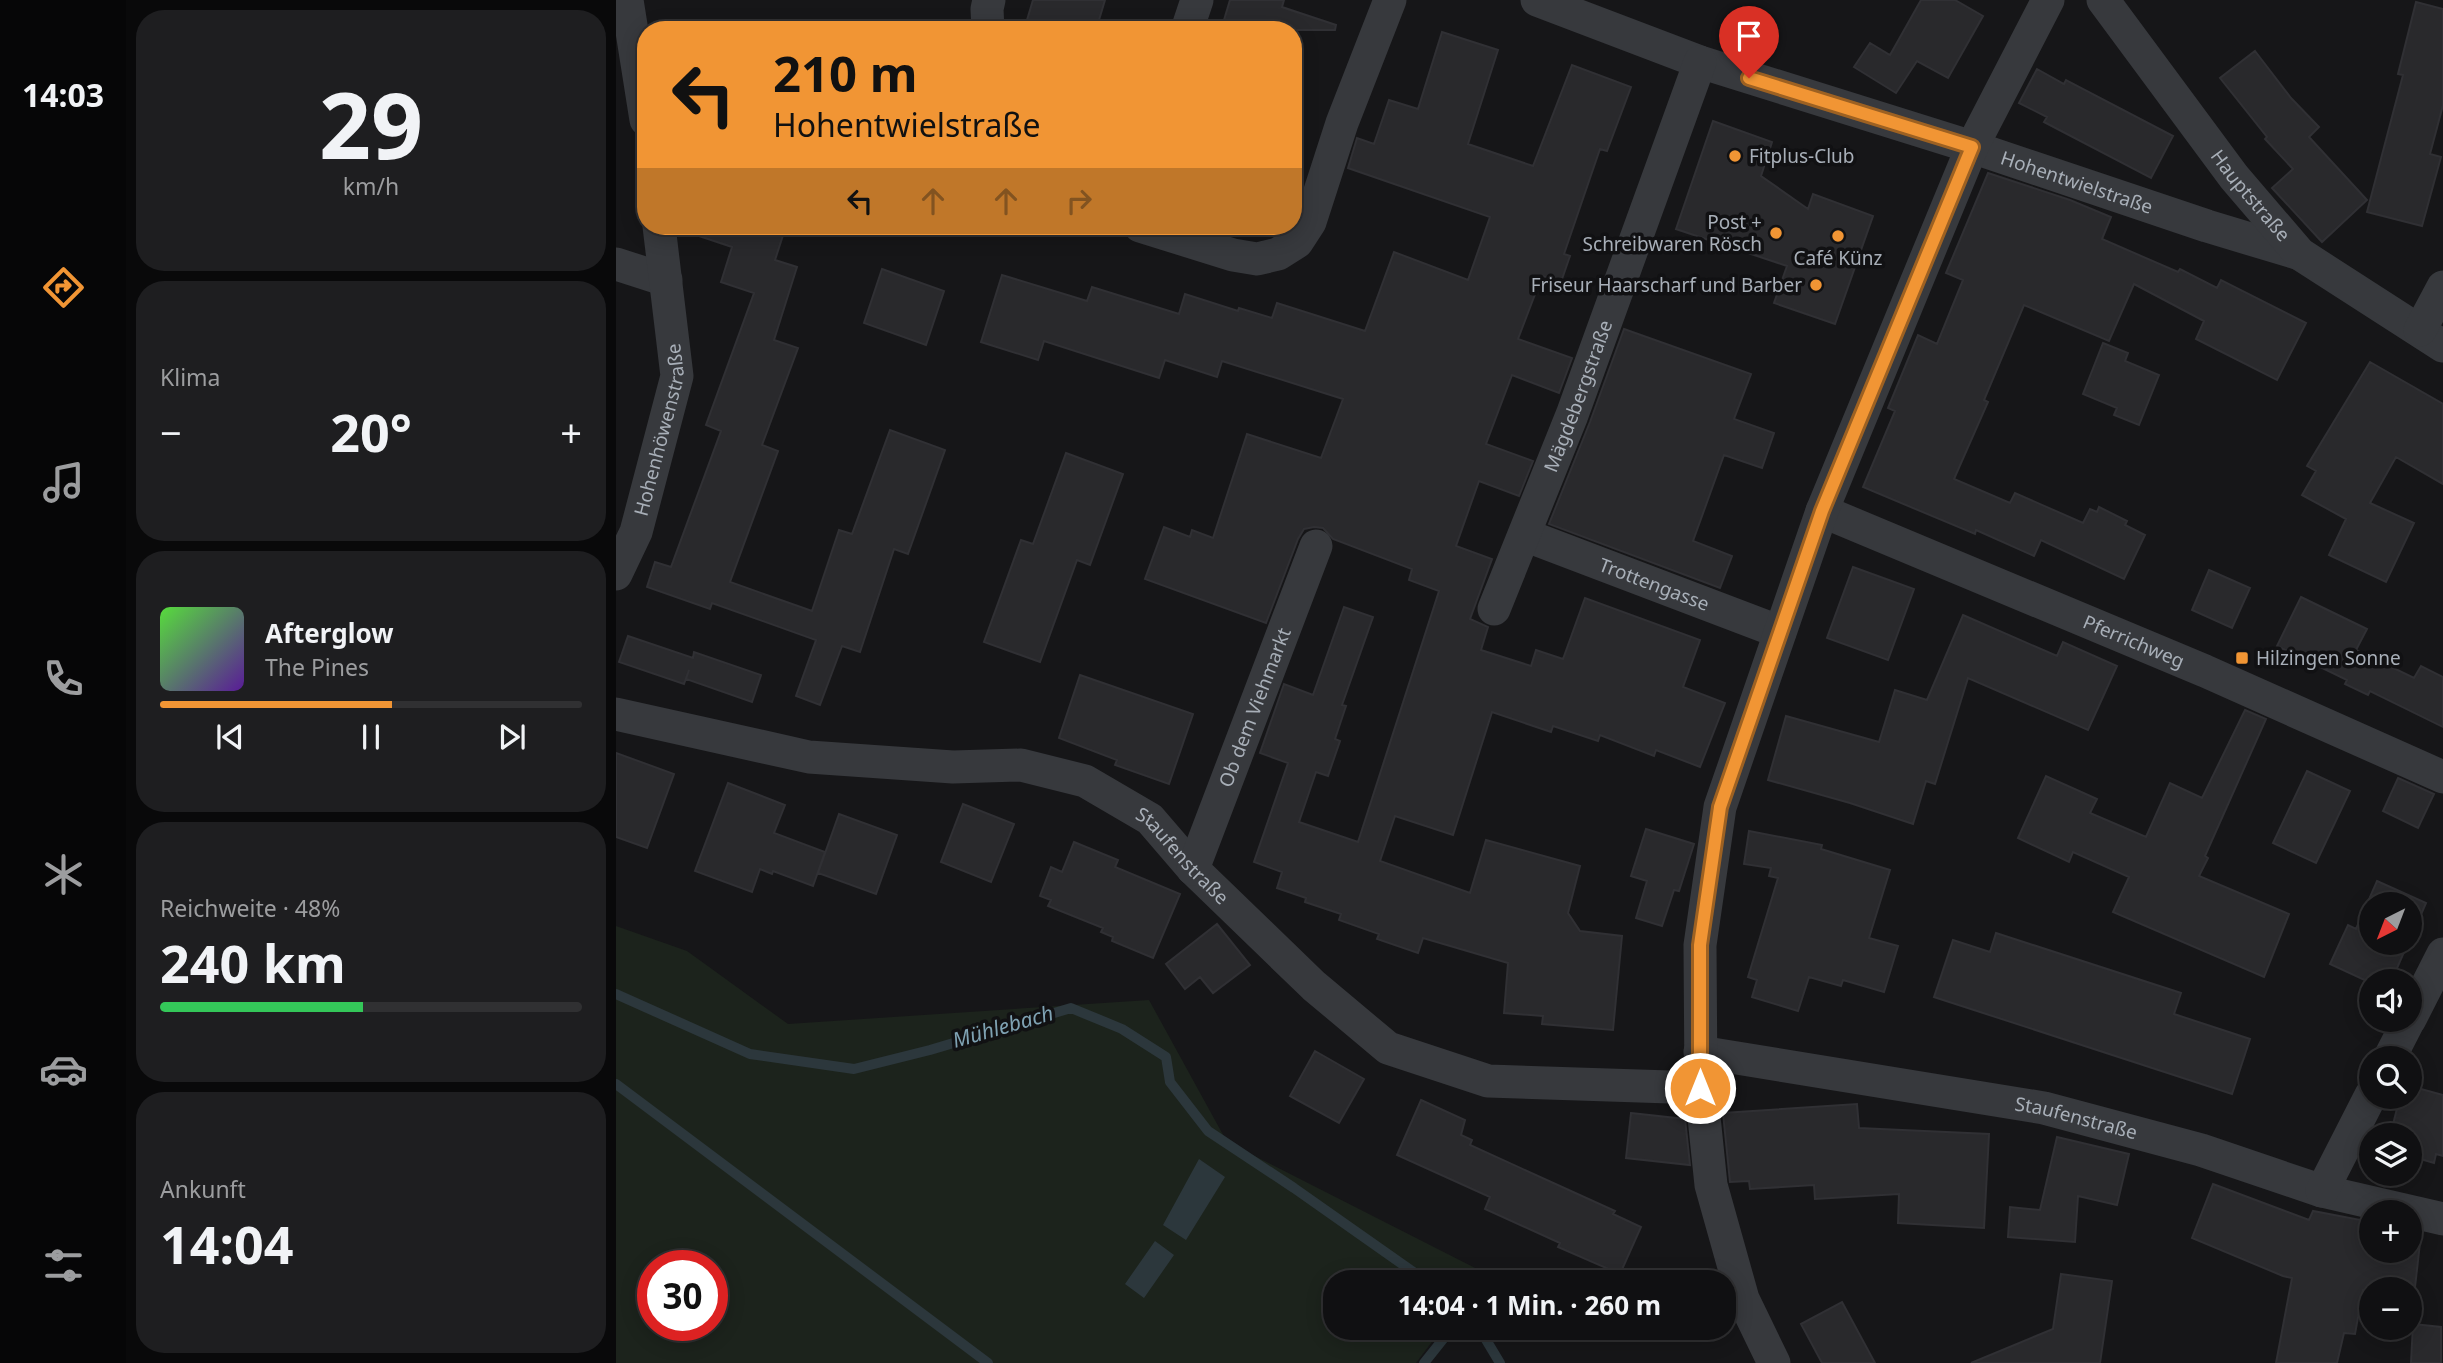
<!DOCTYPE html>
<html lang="de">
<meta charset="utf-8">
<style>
:root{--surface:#101012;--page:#1e1e20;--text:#f1f3f6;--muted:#9c9d9f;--line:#303032;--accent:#f19534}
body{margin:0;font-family:"Noto Sans",sans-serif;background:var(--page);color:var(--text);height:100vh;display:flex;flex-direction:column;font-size:26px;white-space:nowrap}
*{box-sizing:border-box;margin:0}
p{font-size:23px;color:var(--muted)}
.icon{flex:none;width:38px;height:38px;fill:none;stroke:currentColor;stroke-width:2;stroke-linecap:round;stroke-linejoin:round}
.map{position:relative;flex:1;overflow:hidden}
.sheet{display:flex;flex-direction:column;gap:10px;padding:10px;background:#09090a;width:490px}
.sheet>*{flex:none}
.top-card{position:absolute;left:21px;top:21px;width:665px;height:214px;border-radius:28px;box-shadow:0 4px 18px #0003,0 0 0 2px var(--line);background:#f19534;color:#111;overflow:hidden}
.needle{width:46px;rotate:222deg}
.buttons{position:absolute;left:1743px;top:892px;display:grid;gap:14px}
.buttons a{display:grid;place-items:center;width:63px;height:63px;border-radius:50%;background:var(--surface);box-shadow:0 4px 18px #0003,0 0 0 2px var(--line);font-size:35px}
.speed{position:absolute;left:21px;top:1250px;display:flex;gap:14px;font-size:35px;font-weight:700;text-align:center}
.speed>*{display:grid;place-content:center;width:91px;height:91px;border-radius:50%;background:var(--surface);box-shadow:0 4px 18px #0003,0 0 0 2px var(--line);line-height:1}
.speed .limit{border:10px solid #d22;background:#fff;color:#111}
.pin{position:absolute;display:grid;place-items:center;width:60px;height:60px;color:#fff;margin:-72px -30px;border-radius:50% 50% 50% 0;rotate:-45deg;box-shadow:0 0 7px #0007}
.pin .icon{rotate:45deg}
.me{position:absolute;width:77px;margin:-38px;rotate:0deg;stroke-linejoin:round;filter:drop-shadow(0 0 5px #0008)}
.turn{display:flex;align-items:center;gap:24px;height:147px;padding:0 21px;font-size:32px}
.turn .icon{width:91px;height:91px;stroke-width:2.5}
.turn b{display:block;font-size:49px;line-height:60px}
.lanes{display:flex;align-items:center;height:66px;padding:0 21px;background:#0003;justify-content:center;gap:35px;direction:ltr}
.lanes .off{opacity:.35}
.big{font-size:52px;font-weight:700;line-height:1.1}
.sheet .widget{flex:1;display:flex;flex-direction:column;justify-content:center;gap:10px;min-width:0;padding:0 24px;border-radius:28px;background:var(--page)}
.sheet .dial{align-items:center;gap:0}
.dial b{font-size:91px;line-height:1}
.song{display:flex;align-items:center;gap:21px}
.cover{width:84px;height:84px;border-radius:10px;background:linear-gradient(135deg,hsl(110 70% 55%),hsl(270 70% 35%))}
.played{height:7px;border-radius:4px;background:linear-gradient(90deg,var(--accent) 55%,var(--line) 55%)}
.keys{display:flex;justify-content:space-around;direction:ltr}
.heat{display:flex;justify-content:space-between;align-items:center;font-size:38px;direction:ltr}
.charge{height:10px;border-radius:5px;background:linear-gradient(90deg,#34c759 48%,var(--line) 0)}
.trip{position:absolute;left:707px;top:1270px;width:413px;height:70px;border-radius:28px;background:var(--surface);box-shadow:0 4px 18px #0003,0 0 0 2px var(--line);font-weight:700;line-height:70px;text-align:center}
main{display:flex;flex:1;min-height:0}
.menu{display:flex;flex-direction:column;width:126px;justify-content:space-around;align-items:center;background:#060607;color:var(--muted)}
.menu .icon{width:49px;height:49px}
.menu .current{color:var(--accent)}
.menu b{font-size:32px;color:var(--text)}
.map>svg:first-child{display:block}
</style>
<main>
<nav class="menu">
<b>14:03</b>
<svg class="icon current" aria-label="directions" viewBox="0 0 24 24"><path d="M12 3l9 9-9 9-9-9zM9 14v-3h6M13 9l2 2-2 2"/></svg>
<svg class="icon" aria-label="music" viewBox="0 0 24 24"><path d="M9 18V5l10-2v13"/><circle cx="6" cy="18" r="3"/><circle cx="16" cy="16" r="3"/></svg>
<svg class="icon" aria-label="phone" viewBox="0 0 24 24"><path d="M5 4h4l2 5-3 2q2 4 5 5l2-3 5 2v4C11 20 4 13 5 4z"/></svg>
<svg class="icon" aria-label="climate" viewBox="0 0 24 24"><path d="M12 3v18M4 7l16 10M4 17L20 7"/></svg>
<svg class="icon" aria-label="car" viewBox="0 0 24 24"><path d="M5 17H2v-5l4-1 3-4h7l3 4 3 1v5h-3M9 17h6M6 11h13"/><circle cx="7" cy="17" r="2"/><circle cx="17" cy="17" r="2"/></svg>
<svg class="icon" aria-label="filters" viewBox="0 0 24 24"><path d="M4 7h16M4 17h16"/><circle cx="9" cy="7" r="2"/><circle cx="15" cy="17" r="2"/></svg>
</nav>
<section class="sheet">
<div class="widget dial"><b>29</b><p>km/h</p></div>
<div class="widget"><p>Klima</p>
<div class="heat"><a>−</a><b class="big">20°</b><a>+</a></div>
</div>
<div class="widget">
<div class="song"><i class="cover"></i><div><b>Afterglow</b><p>The Pines</p></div></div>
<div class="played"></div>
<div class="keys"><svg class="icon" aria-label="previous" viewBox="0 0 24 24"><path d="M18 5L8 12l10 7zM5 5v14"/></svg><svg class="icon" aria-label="pause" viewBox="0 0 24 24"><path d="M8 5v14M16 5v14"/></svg><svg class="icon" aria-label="next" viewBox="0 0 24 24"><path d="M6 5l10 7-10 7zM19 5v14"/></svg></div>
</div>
<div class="widget"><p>Reichweite · 48%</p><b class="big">240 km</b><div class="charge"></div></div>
<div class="widget"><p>Ankunft</p><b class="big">14:04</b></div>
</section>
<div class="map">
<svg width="1827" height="1363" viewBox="0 0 1827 1363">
<rect width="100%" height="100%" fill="#161618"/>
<path fill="#1c231c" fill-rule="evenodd" d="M 0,926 L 71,951 L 172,1024 L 533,1000 L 611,1142 L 869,1273 L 863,1283 L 719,1283 L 719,1328 L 834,1328 L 824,1343 L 818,1339 L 800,1363 L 0,1363 ZM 37,1265 L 96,1265 L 96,1325 L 37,1325 Z"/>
<path fill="#2c373c" d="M 583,1159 L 609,1177 L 570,1240 L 547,1225 Z
M 539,1241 L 558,1255 L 528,1298 L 509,1284 Z"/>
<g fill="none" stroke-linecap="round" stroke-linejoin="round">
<path stroke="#2c373c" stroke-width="10" d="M 0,994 L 134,1054 L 238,1069 L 314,1050 L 455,1008 L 506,1029 L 550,1057 L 554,1082 L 592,1131 L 678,1188 L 813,1283
M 0,1084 L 372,1363
M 863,1328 L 884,1363
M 808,1363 L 836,1328"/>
</g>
<path fill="#29292c" stroke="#303034" stroke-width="2" d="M 417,0 L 489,0 L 480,30 L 408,30 Z
M 614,0 L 668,0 L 666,7 L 720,25 L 719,30 L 605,30 Z
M 1305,0 L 1339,0 L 1367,16 L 1332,78 L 1301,61 L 1280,93 L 1238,67 L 1254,43 L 1274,55 Z
M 1800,2 L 1827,9 L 1827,105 L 1814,154 L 1825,157 L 1806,226 L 1751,212 L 1787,75 L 1782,74 Z
M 826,32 L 882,50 L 852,144 L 917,166 L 956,65 L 1015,87 L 991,151 L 984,149 L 948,254 L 954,256 L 945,282 L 926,276 L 902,339 L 956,358 L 943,393 L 896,375 L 870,444 L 917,461 L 903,496 L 863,481 L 840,546 L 876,559 L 854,619 L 872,627 L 865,650 L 915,666 L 920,650 L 947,659 L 969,598 L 1084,640 L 1067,687 L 1109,703 L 1084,767 L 1040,750 L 1038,756 L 984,735 L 982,741 L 937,726 L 935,732 L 876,712 L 837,835 L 779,816 L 764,861 L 854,893 L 870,840 L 964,866 L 952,913 L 964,931 L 1006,936 L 997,1030 L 926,1024 L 927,1016 L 888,1013 L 892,963 L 807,938 L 802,953 L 761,939 L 763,934 L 723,920 L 725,914 L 689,902 L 690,898 L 661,888 L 666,872 L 638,862 L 672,763 L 644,753 L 668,684 L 697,695 L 728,607 L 757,617 L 726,705 L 730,706 L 719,739 L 724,741 L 712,776 L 700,772 L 683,822 L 742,842 L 823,591 L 793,580 L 796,569 L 717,539 L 707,528 L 698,527 L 688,529 L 682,539 L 650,623 L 529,579 L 548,527 L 574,537 L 576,530 L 597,538 L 631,434 L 705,458 L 727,399 L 606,361 L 601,377 L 549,360 L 543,378 L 428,341 L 422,360 L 365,342 L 386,275 L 471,301 L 476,287 L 563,314 L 569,294 L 622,311 L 623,308 L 656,318 L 661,303 L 749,331 L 778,252 L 852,280 L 874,217 L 732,168 L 741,138 L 758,144 L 773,100 L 802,109 Z
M 1639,51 L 1675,98 L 1703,127 L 1693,137 L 1751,200 L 1706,242 L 1656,188 L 1677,169 L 1649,139 L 1651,137 L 1604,78 Z
M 1421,69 L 1448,84 L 1450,80 L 1557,136 L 1535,178 L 1428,122 L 1431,117 L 1403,103 Z
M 1097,121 L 1156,142 L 1145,176 L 1192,209 L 1197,194 L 1257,216 L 1219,324 L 1158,303 L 1171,266 L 1060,229 Z
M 1372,173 L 1454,200 L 1495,217 L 1486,239 L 1562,272 L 1564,269 L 1601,288 L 1605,280 L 1690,323 L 1661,380 L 1580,339 L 1588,321 L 1518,284 L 1493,341 L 1408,305 L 1368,400 L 1372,402 L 1338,479 L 1394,503 L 1399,493 L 1467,523 L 1474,509 L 1481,512 L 1483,507 L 1511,521 L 1509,525 L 1529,535 L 1508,579 L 1425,540 L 1418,556 L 1360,530 L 1359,534 L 1247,487 L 1279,411 L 1272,408 L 1302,335 L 1321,344 L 1347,280 L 1330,273 Z
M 68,226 L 170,226 L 159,260 L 181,267 L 158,340 L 182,348 L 146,445 L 162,451 L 114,582 L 196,611 L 223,530 L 236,534 L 274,430 L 329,450 L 292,554 L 278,549 L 244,652 L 226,646 L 204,705 L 180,696 L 200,640 L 96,603 L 94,609 L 31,587 L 39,562 L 55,567 L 105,431 L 90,425 L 138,293 L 105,282 L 116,247 L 68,231 Z
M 266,269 L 328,291 L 310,345 L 248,323 Z
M 1008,329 L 1135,374 L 1118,419 L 1158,433 L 1146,468 L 1108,455 L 1077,541 L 1116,556 L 1104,588 L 933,524 L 974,422 Z
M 1487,343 L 1512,353 L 1509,361 L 1543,375 L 1523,425 L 1498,415 L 1501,408 L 1467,394 Z
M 1754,362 L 1827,404 L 1827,484 L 1780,457 L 1754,503 L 1798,523 L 1770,582 L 1713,555 L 1730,519 L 1686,495 L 1700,471 L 1691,466 Z
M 450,453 L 507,474 L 474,565 L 461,560 L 424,662 L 368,642 L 405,540 L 417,544 Z
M 1237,567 L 1298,589 L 1272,660 L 1211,638 Z
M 1593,570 L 1634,588 L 1616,628 L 1576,610 Z
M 1685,597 L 1751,629 L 1740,650 L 1798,678 L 1805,666 L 1827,677 L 1827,727 L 1754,691 L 1752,695 L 1729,684 L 1731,680 L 1661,646 Z
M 1347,615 L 1441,656 L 1447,642 L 1501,666 L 1472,730 L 1352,678 L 1319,784 L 1310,781 L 1297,824 L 1234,803 L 1152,780 L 1170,716 L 1263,742 L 1279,690 L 1311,700 Z
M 12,636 L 77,658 L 78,652 L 145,675 L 136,702 L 70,679 L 73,670 L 68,684 L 3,662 Z
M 464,675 L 577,714 L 553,784 L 499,765 L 501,760 L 443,738 Z
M 1629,710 L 1650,719 L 1589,856 L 1592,858 L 1583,876 L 1673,914 L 1648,977 L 1497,912 L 1513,877 L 1457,852 L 1453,862 L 1402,838 L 1430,776 L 1481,799 L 1474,813 L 1530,837 L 1554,783 L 1586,798 Z
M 0,753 L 58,774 L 31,848 L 0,837 Z
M 1691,771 L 1734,791 L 1700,863 L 1657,843 Z
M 1782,778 L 1818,794 L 1802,828 L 1767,811 Z
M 112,783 L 169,805 L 158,833 L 209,852 L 197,886 L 157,871 L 156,874 L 144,869 L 136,892 L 79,871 Z
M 347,804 L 398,824 L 375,882 L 325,862 Z
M 223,814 L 281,835 L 260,894 L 202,873 Z
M 1030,829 L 1078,844 L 1063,891 L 1058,890 L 1046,926 L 1020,918 L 1031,881 L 1015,876 Z
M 1133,831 L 1206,845 L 1205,849 L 1274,870 L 1253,938 L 1282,946 L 1268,992 L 1227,980 L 1225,986 L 1193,977 L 1182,1011 L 1136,997 L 1141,980 L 1132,977 L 1162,878 L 1153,876 L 1155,868 L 1128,864 Z
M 458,842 L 502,860 L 499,867 L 564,894 L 537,958 L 496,941 L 497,937 L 485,932 L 487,928 L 432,906 L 435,900 L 424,896 L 435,867 L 446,872 Z
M 1761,881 L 1810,903 L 1794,940 L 1794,905 L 1755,905 L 1755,943 L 1792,943 L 1775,982 L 1755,983 L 1714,964 L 1732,925 L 1740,929 Z
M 601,924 L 634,965 L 597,993 L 584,977 L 569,989 L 550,964 Z
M 1380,933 L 1565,993 L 1558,1014 L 1634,1039 L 1616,1094 L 1318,997 L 1337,940 L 1374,952 Z
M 699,1051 L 748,1079 L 723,1123 L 674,1096 Z
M 1794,1086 L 1827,1095 L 1827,1156 L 1820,1154 L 1818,1163 L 1794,1156 L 1794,1136 L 1774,1136 L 1784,1097 L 1794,1097 Z
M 805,1100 L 849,1120 L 845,1135 L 856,1140 L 854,1145 L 999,1211 L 997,1214 L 1025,1227 L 1004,1274 L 942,1247 L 944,1243 L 869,1209 L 874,1197 L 781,1155 Z
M 1241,1104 L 1243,1128 L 1373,1134 L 1368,1228 L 1282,1223 L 1283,1194 L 1199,1199 L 1198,1185 L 1134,1189 L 1133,1181 L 1114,1182 L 1107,1113 Z
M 1015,1113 L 1069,1119 L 1074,1165 L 1010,1158 Z
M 1441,1137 L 1513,1154 L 1501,1205 L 1462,1196 L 1459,1242 L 1392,1237 L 1394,1207 L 1424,1210 Z
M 1597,1184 L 1693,1220 L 1697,1211 L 1755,1222 L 1755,1251 L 1794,1251 L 1794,1231 L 1805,1234 L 1798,1296 L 1794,1296 L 1794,1290 L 1747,1290 L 1739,1334 L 1728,1333 L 1721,1363 L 1660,1363 L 1676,1278 L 1667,1276 L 1576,1238 Z
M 1445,1274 L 1496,1281 L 1484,1363 L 1355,1363 L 1437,1329 Z
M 1226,1302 L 1259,1363 L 1206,1363 L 1185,1324 Z
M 1797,1324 L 1825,1327 L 1825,1363 L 1795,1363 Z"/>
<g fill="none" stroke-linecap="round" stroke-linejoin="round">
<g stroke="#37393d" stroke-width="33">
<path d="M 11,0 L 30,120"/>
<path id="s1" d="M 921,0 L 1084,62 L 1356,147 L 1591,226 L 1684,254"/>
<path id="s2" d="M 1487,0 L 1618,177 L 1684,254 L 1827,346"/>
<path d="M 372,30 L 371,9 L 373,0"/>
<path d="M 571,30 L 581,0"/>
<path d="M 524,226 L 617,255 L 641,259 L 662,254 L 681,242 L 694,222 L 726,123 L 774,0"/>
<path d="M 0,264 L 50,280"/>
<path d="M 1804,330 L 1827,287"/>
<path id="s3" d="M 1206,511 L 1589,671 L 1827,777"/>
<path id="s4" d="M 914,537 L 1164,632"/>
<path id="s5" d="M 0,574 L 20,532 L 61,376 L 43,226"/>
<path id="s6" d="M 878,609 L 956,415 L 1084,62"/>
<path id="s7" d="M 0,714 L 193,757 L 337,767 L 405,765 L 469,781 L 534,819 L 577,869 L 698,986 L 772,1048 L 872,1081 L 1085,1088"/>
<path id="s8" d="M 577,869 L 700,546"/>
<path d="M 1794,1019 L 1827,954"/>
<path id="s9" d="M 1084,1052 L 1428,1108 L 1585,1150 L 1706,1191 L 1827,1219"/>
<path d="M 1773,1059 L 1793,1020"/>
<path d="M 1706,1191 L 1755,1095"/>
<path d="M 1158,1363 L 1127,1299 L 1095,1185 L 1085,1088 L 1084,945 L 1104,807 L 1206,511 L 1356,147 L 1432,0"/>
</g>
</g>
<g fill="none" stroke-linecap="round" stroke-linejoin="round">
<g stroke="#9d6122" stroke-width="18">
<path id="route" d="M 1084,1088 L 1084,945 L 1104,807 L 1206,511 L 1356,147 L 1133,78"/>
</g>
<use href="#route" stroke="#f19534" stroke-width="12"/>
</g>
<g fill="#f19534" stroke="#111113" stroke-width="2.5">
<circle cx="1119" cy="156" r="7"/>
<circle cx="1160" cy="233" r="7"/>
<circle cx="1222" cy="236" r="7"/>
<circle cx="1200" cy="285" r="7"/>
<rect x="1619" y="651" width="14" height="14" rx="3.5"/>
</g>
<g text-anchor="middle" stroke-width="7" stroke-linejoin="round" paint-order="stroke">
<g font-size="19" fill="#a8afb8" stroke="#111113" text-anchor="start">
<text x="1133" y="163">Fitplus-Club</text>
<text x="1146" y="229" text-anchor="end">Post +<tspan x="1146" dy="22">Schreibwaren Rösch</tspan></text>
<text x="1222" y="265" text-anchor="middle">Café Künz</text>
<text x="1186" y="292" text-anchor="end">Friseur Haarscharf und Barber</text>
<text x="1640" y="665">Hilzingen Sonne</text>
</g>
<g font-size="19" fill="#a8afb8" stroke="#111113">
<text dy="7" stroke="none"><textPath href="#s1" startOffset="570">Hohentwielstraße</textPath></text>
<text dy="7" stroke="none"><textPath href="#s2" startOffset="245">Hauptstraße</textPath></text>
<text dy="7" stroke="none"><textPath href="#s6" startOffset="229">Mägdebergstraße</textPath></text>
<text dy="7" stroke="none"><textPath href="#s5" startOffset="152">Hohenhöwenstraße</textPath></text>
<text dy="7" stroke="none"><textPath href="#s4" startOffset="133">Trottengasse</textPath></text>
<text dy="7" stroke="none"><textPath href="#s3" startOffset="338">Pferrichweg</textPath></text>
<text dy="7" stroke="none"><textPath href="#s8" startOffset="173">Ob dem Viehmarkt</textPath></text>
<text dy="7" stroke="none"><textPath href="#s7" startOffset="600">Staufenstraße</textPath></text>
<text dy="7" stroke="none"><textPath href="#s9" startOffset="382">Staufenstraße</textPath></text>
</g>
<g font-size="21" font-style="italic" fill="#7fa2b3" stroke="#111113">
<text transform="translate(387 1027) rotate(-16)" y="7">Mühlebach</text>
</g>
</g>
</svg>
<div class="buttons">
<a><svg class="needle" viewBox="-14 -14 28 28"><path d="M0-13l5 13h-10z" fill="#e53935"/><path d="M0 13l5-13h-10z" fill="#9c9d9f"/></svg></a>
<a><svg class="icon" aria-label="sound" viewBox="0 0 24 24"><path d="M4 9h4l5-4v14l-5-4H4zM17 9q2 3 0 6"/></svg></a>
<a><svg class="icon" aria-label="search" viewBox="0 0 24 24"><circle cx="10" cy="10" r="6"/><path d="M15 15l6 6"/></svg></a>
<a><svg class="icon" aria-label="layers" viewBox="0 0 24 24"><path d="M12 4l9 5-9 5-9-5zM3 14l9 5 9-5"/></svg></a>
<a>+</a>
<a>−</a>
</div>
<div class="speed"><div class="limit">30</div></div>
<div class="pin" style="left:1133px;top:78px;background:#d93025"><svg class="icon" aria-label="arrive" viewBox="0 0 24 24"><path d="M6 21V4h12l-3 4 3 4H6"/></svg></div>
<svg class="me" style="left:1084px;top:1088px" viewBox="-20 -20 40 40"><circle r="17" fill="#f19534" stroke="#fff" stroke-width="3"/><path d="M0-11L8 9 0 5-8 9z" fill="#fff"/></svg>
<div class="trip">14:04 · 1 Min. · 260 m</div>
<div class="top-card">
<div class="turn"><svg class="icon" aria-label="left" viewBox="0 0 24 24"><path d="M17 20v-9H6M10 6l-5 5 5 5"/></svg><div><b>210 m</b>Hohentwielstraße</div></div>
<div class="lanes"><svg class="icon" aria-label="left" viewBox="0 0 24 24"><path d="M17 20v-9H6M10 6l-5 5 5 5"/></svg><svg class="icon off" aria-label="ahead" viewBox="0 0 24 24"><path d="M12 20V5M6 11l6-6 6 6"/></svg><svg class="icon off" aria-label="ahead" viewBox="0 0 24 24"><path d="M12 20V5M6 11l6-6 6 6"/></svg><svg class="icon off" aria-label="right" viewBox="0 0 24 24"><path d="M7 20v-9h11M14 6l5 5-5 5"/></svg></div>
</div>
</div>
</main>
